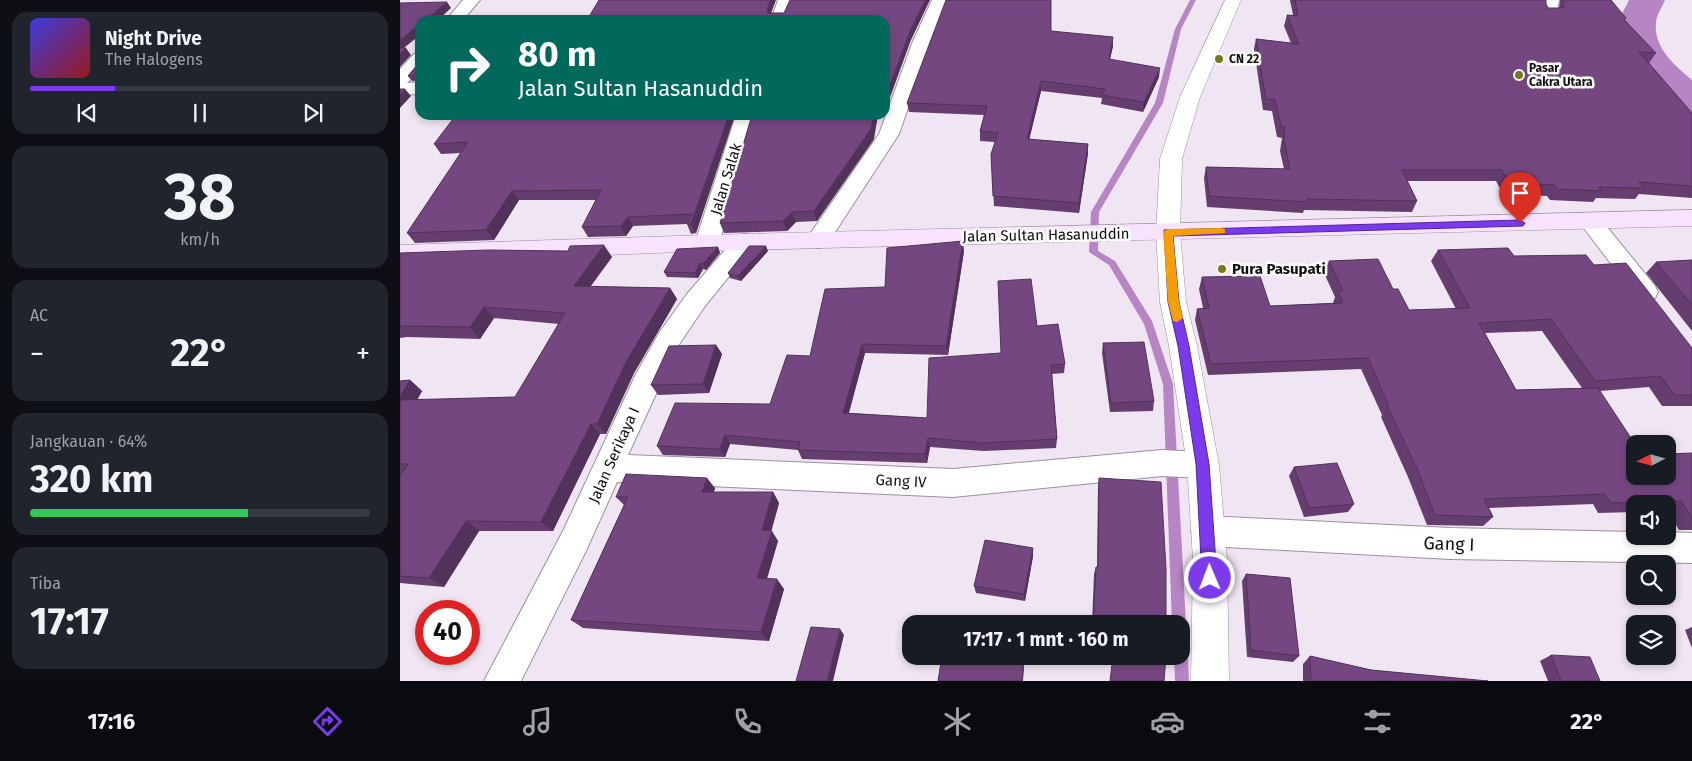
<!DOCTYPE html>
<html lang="id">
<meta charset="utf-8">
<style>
:root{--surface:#171b24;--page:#20242c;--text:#f1f3f6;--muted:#9ea1a6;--line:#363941;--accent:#7c3aed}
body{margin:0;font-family:"Fira Sans",sans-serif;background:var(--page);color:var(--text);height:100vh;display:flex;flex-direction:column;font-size:19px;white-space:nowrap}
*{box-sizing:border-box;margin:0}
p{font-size:16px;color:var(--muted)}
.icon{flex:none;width:28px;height:28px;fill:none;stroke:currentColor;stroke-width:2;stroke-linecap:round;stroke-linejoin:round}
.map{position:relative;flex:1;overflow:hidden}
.sheet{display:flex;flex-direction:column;gap:12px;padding:12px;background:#0d0f14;width:400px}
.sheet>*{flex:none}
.hud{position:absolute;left:15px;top:15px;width:475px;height:105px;border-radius:15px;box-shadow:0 2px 8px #0003;background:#00695c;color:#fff;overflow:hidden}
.needle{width:32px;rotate:264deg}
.tools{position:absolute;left:1226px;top:435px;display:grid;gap:10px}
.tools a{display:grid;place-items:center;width:50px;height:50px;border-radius:10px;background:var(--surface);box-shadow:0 2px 8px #0003;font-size:25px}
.speed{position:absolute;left:15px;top:600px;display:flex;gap:10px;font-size:25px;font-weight:700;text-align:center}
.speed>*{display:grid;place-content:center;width:65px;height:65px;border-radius:50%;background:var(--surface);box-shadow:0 2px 8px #0003;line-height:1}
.speed .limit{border:8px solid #d22;background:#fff;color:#111}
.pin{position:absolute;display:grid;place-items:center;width:42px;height:42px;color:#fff;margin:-51px -21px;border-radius:50% 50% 50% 0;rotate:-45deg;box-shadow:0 0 5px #0007}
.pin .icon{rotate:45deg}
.me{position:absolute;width:55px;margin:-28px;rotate:359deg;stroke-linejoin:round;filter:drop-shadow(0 0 4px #0008)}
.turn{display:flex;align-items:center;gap:18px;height:105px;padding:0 20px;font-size:22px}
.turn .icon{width:65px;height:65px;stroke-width:2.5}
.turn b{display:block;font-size:35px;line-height:42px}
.big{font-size:38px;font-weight:700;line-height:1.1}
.sheet .tile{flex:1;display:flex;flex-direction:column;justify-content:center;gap:8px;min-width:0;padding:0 18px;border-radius:15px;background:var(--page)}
.sheet .dial{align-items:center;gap:0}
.dial b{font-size:65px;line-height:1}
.song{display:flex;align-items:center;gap:15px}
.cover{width:60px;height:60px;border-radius:8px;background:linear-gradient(135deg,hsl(240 70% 55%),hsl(0 70% 35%))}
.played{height:5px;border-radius:2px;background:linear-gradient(90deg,var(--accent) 25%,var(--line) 25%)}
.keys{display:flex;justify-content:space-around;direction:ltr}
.heat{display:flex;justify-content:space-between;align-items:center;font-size:28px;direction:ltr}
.charge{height:8px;border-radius:4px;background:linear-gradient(90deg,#34c759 64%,var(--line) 0)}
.trip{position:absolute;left:502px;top:615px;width:288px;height:50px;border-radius:15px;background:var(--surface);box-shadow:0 2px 8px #0003;font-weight:700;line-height:50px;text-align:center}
.tab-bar{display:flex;height:80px;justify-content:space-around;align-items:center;background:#090b0e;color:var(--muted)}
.tab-bar .icon{width:35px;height:35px}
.tab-bar .selected{color:var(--accent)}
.tab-bar b{font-size:22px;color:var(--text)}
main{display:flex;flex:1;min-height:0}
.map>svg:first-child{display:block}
</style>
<main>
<section class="sheet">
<div class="tile">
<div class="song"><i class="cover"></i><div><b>Night Drive</b><p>The Halogens</p></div></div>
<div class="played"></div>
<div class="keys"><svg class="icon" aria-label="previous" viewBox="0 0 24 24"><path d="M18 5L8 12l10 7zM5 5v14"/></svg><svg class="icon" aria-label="pause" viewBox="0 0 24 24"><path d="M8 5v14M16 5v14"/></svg><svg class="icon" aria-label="next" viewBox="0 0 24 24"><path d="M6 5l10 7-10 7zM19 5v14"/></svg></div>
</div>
<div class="tile dial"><b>38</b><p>km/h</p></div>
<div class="tile"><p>AC</p>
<div class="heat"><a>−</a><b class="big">22°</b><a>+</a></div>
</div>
<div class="tile"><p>Jangkauan · 64%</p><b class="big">320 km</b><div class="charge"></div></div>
<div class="tile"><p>Tiba</p><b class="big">17:17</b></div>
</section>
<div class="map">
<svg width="1292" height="681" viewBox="0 0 1292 681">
<rect width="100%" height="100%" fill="#f0e5f2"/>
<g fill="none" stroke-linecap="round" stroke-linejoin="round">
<path fill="#b785c4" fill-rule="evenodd" d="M 790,0 L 796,0 L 781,29 L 763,103 L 699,212 L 698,251 L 715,261 L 752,321 L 773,384 L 786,624 L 784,629 L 781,630 L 781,624 L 772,624 L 763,384 L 744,324 L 709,265 L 689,252 L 691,212 L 755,103 L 775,29 Z
M 781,649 L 786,651 L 788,656 L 789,681 L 775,681 L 774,656 L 781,656 Z"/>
<path fill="#b785c4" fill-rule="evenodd" d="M 1229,0 L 1265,0 C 1262,7 1257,14 1256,22 C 1253,47 1275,66 1292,80 L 1292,115 C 1287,114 1281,113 1277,111 C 1255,99 1217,50 1218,25 C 1219,16 1226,8 1229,0 Z"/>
<g stroke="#9b919e" stroke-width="2">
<path id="minor" d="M 63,0 L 80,0 L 63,20 L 46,20 Z
M 378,0 L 394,0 L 387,20 L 371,20 Z
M 532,0 L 548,0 L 531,41 L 499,134 L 426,246 L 418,248 L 410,246 L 406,240 L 410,234 L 479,134 L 513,41 Z
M 1143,0 L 1159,0 L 1156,17 L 1144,17 L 1142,14 Z
M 20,53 L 20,69 L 7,83 L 20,82 L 20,94 L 0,95 L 0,69 L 14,54 Z
M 336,115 L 356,115 L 319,243 L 315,249 L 307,251 L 299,249 L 295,243 Z
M 1191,215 L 1199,217 L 1255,286 L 1258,292 L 1255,298 L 1246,301 L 1237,298 L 1183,227 L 1180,222 L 1183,217 Z
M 345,234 L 353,236 L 357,242 L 305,306 L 278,346 L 228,455 L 553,469 L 762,450 L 803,452 L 814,456 L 818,465 L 814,474 L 803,478 L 762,476 L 553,497 L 217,482 L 185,553 L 121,681 L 84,681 L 163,531 L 236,374 L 259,333 L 287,294 L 337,236 Z
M 807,516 L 1050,528 L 1235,532 L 1235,536 L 1268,536 L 1268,532 L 1292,533 L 1292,563 L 1050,559 L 807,546 L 796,542 L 791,531 L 796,520 Z"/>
</g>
<g stroke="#9b919e" stroke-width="1">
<path id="tertiary" d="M 825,0 L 841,0 L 800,97 L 782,159 L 780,233 L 786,302 L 797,346 L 819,465 L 827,559 L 829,681 L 791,681 L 793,559 L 787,465 L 769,346 L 760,302 L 756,233 L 760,159 L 780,97 Z"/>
</g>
<g stroke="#9b919e" stroke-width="1">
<path id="secondary" d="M 1292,210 L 1292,226 L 307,251 L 0,263 L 0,245 L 307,235 Z"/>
</g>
<use href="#minor" fill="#fff" fill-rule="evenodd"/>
<use href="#tertiary" fill="#fff" fill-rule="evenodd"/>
<use href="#secondary" fill="#f8e3fe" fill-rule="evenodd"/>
</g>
<path fill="#653d6f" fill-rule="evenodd" d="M 890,0 L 1146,0 L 1146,4 L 1148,8 L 1159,8 L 1160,0 L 1211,0 L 1225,20 L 1256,53 L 1249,63 L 1292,113 L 1292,198 L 1239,194 L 1235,199 L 1196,198 L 1193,202 L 1150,200 L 1147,196 L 1103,194 L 1096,181 L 1007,181 L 1017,201 L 1012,212 L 904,210 L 903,213 L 807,207 L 804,178 L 806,167 L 884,169 L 880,151 L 882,138 L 877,137 L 872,111 L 863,110 L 854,49 L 856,39 L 891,43 L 884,26 L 887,15 L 893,15 Z
M 651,31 L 713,46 L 710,59 L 759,77 L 743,112 L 701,104 L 702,98 L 641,91 L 629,139 L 688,144 L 688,153 L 679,213 L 594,206 L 591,154 L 595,142 L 580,141 L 580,131 L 584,115 L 509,112 L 507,103 Z
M 20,49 L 20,81 L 19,80 L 12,81 L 8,76 L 18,64 Z
M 335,115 L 296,233 L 291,234 L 287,224 L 233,226 L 226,236 L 188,237 L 182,227 L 196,200 L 119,200 L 94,240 L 15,243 L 7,233 L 61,153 L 41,154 L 34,144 Z
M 474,139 L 417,221 L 396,222 L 387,231 L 324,233 L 320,223 Z
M 318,247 L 320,253 L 306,270 L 303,269 L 298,278 L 267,277 L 264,272 Z
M 1038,250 L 1114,256 L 1194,265 L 1292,348 L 1292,406 L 1262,406 L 1249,387 L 1200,391 L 1235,476 L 1292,453 L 1292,530 L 1279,530 L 1268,512 L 1268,504 L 1235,504 L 1235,512 L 1198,513 L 1193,504 L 1089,508 L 1093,517 L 1083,526 L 1027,525 L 1008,477 L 981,417 L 982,415 L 961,369 L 808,375 L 795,320 L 797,309 L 803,308 L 799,289 L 802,277 L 870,306 L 933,303 L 935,297 L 924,273 L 929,261 L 993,289 L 1009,310 L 1056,309 L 1031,261 ZM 1142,331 L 1182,388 L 1116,390 L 1085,333 Z
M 168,251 L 212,257 L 190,287 L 270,288 L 277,299 L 234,373 L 206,434 L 200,434 L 153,531 L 79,531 L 44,587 L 0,583 L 0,476 L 1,475 L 0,475 L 0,381 L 10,380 L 22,391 L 17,400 L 115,397 L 159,324 L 94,318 L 80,339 L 7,337 L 0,338 L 0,253 Z
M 368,251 L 341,281 L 330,278 L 328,273 Z
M 564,251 L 548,355 L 465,353 L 449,413 L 527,418 L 601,353 L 637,326 L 665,364 L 664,373 L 652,374 L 657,439 L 656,448 L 584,451 L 530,447 L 527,463 L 402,459 L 398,450 L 330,444 L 325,457 L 263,455 L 257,446 L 370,404 L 410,356 L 485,287 Z
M 1292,260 L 1292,331 L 1246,273 L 1256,262 Z
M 703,343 L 754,401 L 753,411 L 710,412 L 702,353 Z
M 316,345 L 322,354 L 309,393 L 258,395 L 251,385 Z
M 894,467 L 954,504 L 948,512 L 904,517 L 889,476 Z
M 699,478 L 766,624 L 692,624 L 694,574 L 696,567 L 697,567 L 698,487 Z
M 315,488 L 314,492 L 373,492 L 379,503 L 371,531 L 378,541 L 367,579 L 384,589 L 369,641 L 183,628 L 171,620 L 224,505 L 216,497 Z
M 633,556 L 625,601 L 576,593 L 574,586 Z
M 846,574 L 899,656 L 893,662 L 847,657 L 842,581 Z
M 1292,627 L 1292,648 L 1285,630 Z
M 1151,655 L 1200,681 L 1148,681 L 1140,661 Z
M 910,656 L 971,670 L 1088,681 L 903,681 L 903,664 Z"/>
<path fill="#52325a" d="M 370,0 L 376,0 L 369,19 L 367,10 Z
M 525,0 L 530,0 L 511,40 L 485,111 L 485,98 L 510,31 Z
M 47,2 L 51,8 L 38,20 L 25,20 Z
M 20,24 L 20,35 L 0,51 L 0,40 Z
M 713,37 L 713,46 L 708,68 L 709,59 Z
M 6,48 L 11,55 L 0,67 L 0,54 Z
M 760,68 L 759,77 L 743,112 L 744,102 Z
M 641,81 L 641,91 L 627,149 L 627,139 Z
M 5,89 L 11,96 L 0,108 L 0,95 Z
M 329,115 L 335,115 L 296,233 L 291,224 Z
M 474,115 L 478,115 L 474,139 L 417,221 L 414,211 Z
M 688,144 L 688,153 L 679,213 L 679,203 Z
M 112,191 L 119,200 L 94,240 L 86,230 Z
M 392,212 L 396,222 L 387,231 L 383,221 Z
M 228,217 L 233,226 L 226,236 L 221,226 Z
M 563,241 L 564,251 L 548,355 L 546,346 Z
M 204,245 L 212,257 L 182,298 L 174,286 Z
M 366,246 L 368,251 L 341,281 L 338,276 Z
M 318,247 L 320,253 L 306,270 L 303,264 Z
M 300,263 L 303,269 L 298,278 L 295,273 Z
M 270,288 L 277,299 L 234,373 L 206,434 L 197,424 L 226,362 Z
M 84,307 L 94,318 L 80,339 L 70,327 Z
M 462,344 L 465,353 L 446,422 L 443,413 Z
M 316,345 L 322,354 L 309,393 L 303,384 Z
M 10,380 L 22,391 L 11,411 L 0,402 L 0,397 Z
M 191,424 L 200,434 L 153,531 L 141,522 Z
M 325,435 L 330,444 L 325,457 L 320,449 Z
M 528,438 L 530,447 L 527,463 L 525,454 Z
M 307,478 L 315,488 L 310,502 L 302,492 Z
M 373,492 L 379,503 L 370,536 L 372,531 L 378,541 L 364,587 L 357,578 L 362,530 Z
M 66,521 L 79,531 L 44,587 L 29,578 Z
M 633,548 L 633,556 L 625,601 L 624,594 Z
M 377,579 L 384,589 L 369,641 L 361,632 Z
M 440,629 L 444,635 L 433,681 L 427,681 Z
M 624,659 L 624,666 L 623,681 L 622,681 Z"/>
<path fill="#754781" stroke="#52325a" d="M 199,0 L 370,0 L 367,10 L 368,13 L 384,13 L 390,0 L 525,0 L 510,31 L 485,98 L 485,20 L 187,20 Z
M 546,0 L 651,0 L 651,31 L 713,37 L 709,59 L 760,68 L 744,102 L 702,95 L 705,89 L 641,81 L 627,139 L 688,144 L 679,203 L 593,196 L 591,154 L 598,133 L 580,131 L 587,106 L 507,103 Z
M 895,0 L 1146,0 L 1146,4 L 1148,8 L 1163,8 L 1164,0 L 1211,0 L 1226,18 L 1224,20 L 1256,53 L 1239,52 L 1292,113 L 1292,186 L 1239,182 L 1244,188 L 1199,187 L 1201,191 L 1157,189 L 1155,185 L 1110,183 L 1102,170 L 1002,170 L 1017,201 L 907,199 L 907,202 L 809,196 L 806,167 L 890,169 L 884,140 L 885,127 L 881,126 L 875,100 L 866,99 L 856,39 L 899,44 L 887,15 L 898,16 Z
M 47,2 L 25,20 L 20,20 L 20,24 L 0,40 L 0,3 Z
M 0,48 L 6,48 L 0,54 Z
M 18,49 L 20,49 L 20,77 L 18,79 L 16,75 L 8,76 L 18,64 Z
M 0,89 L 5,89 L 0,95 Z
M 56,115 L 329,115 L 291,224 L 287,224 L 292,214 L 228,217 L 221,226 L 182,227 L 201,190 L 112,191 L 86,230 L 7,233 L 68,142 L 34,144 Z
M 352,115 L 474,115 L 471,129 L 414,211 L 392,212 L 383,221 L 320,223 Z
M 563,241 L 546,346 L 462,344 L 443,413 L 527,418 L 529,358 L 601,353 L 598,281 L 631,279 L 637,326 L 658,324 L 665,364 L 651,365 L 657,439 L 583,443 L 528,438 L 525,454 L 398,450 L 400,442 L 325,435 L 320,449 L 257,446 L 275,403 L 370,404 L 387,355 L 410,356 L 425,289 L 485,287 L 487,248 Z
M 204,245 L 174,286 L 270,288 L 226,362 L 197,424 L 191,424 L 141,522 L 66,521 L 29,578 L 0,576 L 0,476 L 8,464 L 0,464 L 0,400 L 115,397 L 165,313 L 84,307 L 70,327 L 0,326 L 0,253 L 88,250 L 168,251 L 170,246 Z
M 349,246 L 366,246 L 338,276 L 328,273 Z
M 318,247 L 303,264 L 300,263 L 295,273 L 264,272 L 277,249 Z
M 1108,248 L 1114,256 L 1186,255 L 1194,265 L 1226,263 L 1292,348 L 1292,395 L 1274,395 L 1261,376 L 1195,381 L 1151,319 L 1079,323 L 1116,390 L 1198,388 L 1235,444 L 1235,476 L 1268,476 L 1268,454 L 1292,453 L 1292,518 L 1281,501 L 1211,503 L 1205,494 L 1084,499 L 1093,517 L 1035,515 L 1016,466 L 987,406 L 989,406 L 968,358 L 811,364 L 797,309 L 809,308 L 802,277 L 860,276 L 870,306 L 943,303 L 938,291 L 943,291 L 929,261 L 978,259 L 993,289 L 998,289 L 1009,310 L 1070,308 L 1038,250 Z
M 1292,260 L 1292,305 L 1256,262 Z
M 744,342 L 754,401 L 711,403 L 703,343 Z
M 316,345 L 303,384 L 251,385 L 269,346 Z
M 10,380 L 0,397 L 0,381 Z
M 937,463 L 954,504 L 909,508 L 894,467 Z
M 226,474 L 307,478 L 302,492 L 373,492 L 362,530 L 372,531 L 357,578 L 377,579 L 361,632 L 171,620 L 228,497 L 216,497 Z
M 699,478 L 761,482 L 766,569 L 766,624 L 693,624 L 696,567 L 698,567 Z
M 585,540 L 633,548 L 624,594 L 574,586 Z
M 846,574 L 890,578 L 899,656 L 851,650 Z
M 411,627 L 440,629 L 427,681 L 396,681 Z
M 1151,655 L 1190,657 L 1200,681 L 1161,681 Z
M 542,656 L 588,656 L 624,659 L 622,681 L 538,681 Z
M 713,656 L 766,656 L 764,681 L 710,681 Z
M 910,656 L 971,670 L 1088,681 L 911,681 Z"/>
<path fill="#7c3aed" stroke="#51269a" d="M 1120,220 L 1125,223 L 1123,226 L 773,236 L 779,302 L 789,346 L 809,464 L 817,578 L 815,583 L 810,585 L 805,583 L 802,578 L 796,464 L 778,346 L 768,302 L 764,230 Z"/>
<path fill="#f59e0b" d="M 821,228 L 825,229 L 825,233 L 773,236 L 779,302 L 783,318 L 777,322 L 773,321 L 768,302 L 763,232 L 768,229 Z"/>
<g fill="#78781e" stroke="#fff" stroke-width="2">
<circle cx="819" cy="59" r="5"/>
<circle cx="1119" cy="75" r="5"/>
<circle cx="822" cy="269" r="5"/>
</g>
<g text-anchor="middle" stroke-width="5" stroke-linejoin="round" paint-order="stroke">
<g font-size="12" font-weight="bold" fill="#110e12" stroke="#fff" text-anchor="start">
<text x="829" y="63">CN 22</text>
<text x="1129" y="72">Pasar<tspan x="1129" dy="14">Cakra Utara</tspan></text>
</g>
<g font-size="15" fill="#110e12" stroke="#fff">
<text transform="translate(326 179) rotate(-73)" y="5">Jalan Salak</text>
<text transform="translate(646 235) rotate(-1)" y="5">Jalan Sultan Hasanuddin</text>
<text transform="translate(214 455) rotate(-66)" y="5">Jalan Serikaya I</text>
<text transform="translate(501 481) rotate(3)" y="5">Gang IV</text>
</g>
<g font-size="15" font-weight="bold" fill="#110e12" stroke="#fff" text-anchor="start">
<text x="832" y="274">Pura Pasupati</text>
</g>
<g font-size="18" fill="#110e12" stroke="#fff">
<text transform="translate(1049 544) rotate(2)" y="6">Gang I</text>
</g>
</g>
</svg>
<div class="tools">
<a><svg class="needle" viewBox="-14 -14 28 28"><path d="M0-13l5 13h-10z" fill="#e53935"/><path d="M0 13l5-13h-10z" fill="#9ea1a6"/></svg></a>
<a><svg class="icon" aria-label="sound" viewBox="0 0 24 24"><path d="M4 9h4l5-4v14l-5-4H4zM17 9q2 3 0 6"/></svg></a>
<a><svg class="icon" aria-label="search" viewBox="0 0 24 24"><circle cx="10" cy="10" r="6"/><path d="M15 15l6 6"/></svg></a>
<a><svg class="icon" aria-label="layers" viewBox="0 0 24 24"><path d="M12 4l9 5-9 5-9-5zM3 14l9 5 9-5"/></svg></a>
</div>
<div class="speed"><div class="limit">40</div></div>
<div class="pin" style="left:1120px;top:223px;background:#d93025"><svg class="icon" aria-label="arrive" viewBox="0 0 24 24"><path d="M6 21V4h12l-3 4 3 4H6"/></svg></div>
<svg class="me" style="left:810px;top:578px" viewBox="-20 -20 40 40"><circle r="17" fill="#7c3aed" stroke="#fff" stroke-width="3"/><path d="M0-11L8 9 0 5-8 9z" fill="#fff"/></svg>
<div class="trip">17:17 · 1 mnt · 160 m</div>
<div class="hud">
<div class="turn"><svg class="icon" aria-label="right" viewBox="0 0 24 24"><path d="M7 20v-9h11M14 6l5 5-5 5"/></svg><div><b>80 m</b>Jalan Sultan Hasanuddin</div></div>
</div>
</div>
</main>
<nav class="tab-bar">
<b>17:16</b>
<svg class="icon selected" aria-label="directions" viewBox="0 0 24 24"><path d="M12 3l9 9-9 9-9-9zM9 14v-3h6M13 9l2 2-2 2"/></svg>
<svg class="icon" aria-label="music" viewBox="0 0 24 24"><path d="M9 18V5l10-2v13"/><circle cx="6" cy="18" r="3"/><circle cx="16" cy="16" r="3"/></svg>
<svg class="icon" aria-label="phone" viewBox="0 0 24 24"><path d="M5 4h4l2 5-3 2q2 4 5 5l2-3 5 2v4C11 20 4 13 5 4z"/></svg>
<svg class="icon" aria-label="climate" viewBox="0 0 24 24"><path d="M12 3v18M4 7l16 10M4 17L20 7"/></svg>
<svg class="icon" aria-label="car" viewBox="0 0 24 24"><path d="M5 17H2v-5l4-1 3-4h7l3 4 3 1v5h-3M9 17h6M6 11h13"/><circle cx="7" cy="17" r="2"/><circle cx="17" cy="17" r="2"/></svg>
<svg class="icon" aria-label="filters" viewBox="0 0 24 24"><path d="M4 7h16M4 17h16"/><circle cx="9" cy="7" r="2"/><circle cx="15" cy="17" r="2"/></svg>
<b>22°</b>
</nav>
